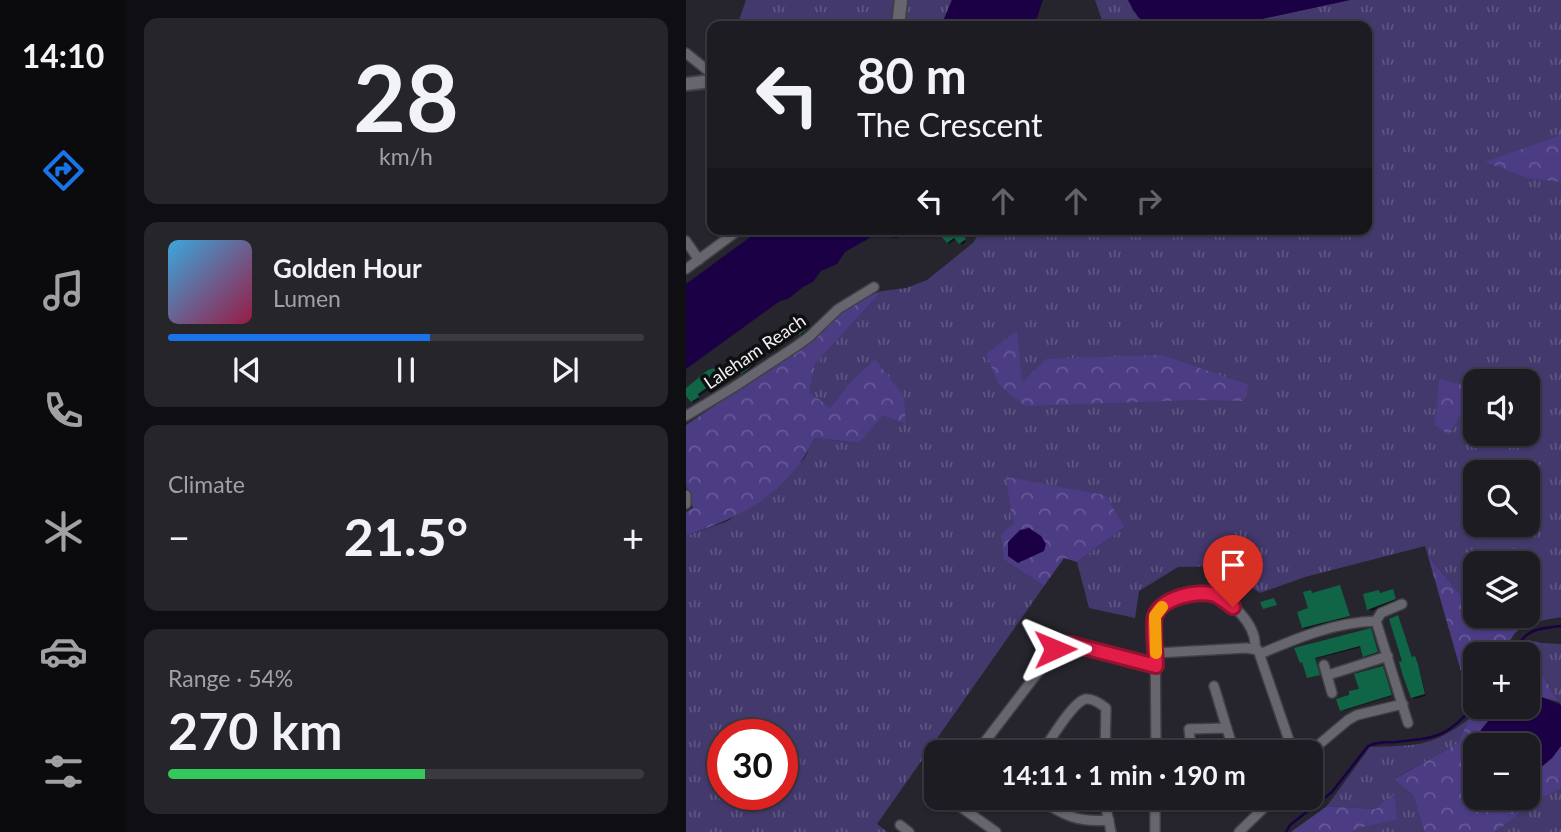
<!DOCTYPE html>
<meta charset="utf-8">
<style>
:root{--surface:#1c1c22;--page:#25252a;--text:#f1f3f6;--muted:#a0a1a5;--line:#3a3a40;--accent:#1a73e8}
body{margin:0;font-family:Lato,sans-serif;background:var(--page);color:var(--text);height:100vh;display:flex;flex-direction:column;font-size:26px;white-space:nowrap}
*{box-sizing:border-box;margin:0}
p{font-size:23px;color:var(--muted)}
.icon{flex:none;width:38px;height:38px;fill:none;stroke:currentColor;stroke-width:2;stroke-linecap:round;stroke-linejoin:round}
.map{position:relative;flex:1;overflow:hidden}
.drawer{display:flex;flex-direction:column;gap:18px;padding:18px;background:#0f0f13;width:560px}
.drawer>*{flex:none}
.hud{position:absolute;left:21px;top:21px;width:665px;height:214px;border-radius:14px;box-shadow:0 2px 5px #0004,0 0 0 2px var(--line);background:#1c1c22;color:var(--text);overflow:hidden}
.fabs{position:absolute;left:777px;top:369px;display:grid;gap:14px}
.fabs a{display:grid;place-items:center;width:77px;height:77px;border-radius:14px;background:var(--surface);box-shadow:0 2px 5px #0004,0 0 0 2px var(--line);font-size:35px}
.speed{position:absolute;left:21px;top:719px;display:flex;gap:14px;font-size:35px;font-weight:700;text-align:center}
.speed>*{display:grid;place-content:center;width:91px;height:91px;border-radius:50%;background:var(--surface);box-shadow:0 2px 5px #0004,0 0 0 2px var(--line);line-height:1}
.speed .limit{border:10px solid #d22;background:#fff;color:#111}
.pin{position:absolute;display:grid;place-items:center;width:60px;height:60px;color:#fff;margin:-72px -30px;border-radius:50% 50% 50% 0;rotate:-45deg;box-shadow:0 0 7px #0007}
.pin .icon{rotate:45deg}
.me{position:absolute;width:77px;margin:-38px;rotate:89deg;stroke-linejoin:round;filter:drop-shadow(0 0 5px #0008)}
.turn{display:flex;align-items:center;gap:24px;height:147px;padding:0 35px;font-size:32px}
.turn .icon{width:91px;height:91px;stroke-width:2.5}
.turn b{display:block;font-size:49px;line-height:60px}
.lanes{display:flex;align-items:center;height:66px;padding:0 35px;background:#0003;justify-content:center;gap:35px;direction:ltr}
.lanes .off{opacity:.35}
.big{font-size:52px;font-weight:700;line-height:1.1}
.drawer .tile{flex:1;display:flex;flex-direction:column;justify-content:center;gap:10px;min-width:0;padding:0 24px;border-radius:14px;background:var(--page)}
.drawer .dial{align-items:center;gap:0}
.dial b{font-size:91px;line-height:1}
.song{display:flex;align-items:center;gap:21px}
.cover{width:84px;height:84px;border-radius:10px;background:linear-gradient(135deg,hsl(200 70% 55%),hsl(340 70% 35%))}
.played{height:7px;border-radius:4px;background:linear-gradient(90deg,var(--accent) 55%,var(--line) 55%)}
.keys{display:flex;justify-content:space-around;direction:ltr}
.heat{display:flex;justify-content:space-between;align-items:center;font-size:38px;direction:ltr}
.charge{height:10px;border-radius:5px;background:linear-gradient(90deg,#34c759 54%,var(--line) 0)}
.trip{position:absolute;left:238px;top:740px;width:399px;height:70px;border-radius:14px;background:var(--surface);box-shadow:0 2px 5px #0004,0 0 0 2px var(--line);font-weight:700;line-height:70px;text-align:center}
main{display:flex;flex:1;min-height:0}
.tab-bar{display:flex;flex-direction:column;width:126px;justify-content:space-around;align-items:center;background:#0b0b0e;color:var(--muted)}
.tab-bar .icon{width:49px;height:49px}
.tab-bar .selected{color:var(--accent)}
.tab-bar b{font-size:32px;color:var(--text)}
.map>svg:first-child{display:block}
</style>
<main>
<nav class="tab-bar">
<b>14:10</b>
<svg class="icon selected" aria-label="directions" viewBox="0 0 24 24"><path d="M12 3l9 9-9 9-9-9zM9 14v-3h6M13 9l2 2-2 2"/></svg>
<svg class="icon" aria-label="music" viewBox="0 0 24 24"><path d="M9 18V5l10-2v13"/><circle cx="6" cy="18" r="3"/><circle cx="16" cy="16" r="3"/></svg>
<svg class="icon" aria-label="phone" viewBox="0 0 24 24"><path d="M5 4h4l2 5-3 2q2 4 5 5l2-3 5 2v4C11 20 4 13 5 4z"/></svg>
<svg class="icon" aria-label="climate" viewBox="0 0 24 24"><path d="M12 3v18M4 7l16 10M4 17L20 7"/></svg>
<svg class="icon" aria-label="car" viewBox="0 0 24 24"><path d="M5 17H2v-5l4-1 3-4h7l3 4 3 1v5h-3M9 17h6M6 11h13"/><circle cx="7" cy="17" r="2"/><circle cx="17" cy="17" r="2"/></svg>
<svg class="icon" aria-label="filters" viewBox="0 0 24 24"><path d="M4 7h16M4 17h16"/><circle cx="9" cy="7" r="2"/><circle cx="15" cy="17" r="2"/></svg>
</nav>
<section class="drawer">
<div class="tile dial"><b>28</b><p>km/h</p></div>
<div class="tile">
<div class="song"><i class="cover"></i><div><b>Golden Hour</b><p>Lumen</p></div></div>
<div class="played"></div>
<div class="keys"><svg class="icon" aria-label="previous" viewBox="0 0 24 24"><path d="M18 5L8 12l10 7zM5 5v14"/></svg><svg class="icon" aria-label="pause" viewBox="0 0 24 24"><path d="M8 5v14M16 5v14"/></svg><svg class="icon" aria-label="next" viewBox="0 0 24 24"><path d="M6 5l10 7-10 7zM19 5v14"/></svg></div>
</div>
<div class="tile"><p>Climate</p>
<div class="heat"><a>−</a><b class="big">21.5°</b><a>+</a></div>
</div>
<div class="tile"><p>Range · 54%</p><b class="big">270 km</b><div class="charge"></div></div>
</section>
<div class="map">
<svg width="875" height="832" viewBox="0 0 875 832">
<defs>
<pattern id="grass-tufts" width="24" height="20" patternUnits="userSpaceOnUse" patternTransform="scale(1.75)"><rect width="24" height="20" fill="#43396d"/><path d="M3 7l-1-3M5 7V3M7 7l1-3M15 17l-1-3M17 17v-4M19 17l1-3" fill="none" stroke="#5f5682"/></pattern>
<pattern id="forest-crowns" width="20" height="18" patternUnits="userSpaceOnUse" patternTransform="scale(1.75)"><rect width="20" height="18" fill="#4c3c84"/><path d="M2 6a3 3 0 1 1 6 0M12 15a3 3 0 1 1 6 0" fill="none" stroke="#665996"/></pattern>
</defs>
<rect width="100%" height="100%" fill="#26252d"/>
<path fill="url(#grass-tufts)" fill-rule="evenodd" d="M 60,0 L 266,0 L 255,26 L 51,26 Z
M 409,0 L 442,0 L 447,11 L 463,26 L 418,26 Z
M 664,0 L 875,0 L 875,617 L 842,623 L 809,616 L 842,616 L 842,564 L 789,564 L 789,612 L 742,556 L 739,546 L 619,577 L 574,593 L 534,566 L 492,567 L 453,591 L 449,618 L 403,608 L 391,562 L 439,527 L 418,495 L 321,478 L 327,524 L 318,560 L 358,586 L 191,824 L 201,832 L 0,832 L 0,536 L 42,521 L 118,459 L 129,438 L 173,443 L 197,414 L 220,424 L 160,387 L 144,408 L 124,392 L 129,364 L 196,291 L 220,288 L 241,280 L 287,243 L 296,229 L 681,229 L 681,26 L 543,26 ZM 789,382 L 842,382 L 842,434 L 789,434 ZM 789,472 L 842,472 L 842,525 L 789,525 ZM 37,735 L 96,735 L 96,794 L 37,794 Z
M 855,643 L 875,644 L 875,705 L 846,658 Z
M 783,719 L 772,743 L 709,778 L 727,795 L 738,832 L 665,832 L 690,809 L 641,806 L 684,747 C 731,745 744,748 783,719 Z
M 875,789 L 875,832 L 809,832 L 853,797 Z"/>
<path fill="url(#forest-crowns)" d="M 875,135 L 875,182 L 842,178 L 799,162 Z
M 196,291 L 129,364 L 124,392 L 144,408 L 160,387 L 189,359 L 218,397 L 220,424 L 197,415 L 173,443 L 129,438 C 100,495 58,515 0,536 L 0,512 L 7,508 L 0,486 L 0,425 L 125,341 L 167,302 Z
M 331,331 L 336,383 L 360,359 L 476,355 L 563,385 L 557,401 L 509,400 L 339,406 L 313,385 L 300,354 Z
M 753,379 L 789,388 L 763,435 L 749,425 Z
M 320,477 L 419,495 L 439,527 L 391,562 L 378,558 L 358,586 L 318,560 L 315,534 L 327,524 Z
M 742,556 L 789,612 L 789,616 L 809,616 L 842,623 L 829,633 L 815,654 L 789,654 L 789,694 L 784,703 Z
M 842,640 L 855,643 L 846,658 L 873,702 L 852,696 L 842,700 L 842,654 L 832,654 Z
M 794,707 L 823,707 L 815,710 L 785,745 L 789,754 L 789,798 L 842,798 L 842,778 L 866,758 L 875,746 L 875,789 L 853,798 L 809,832 L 738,832 L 727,795 L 708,779 L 772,743 L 783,719 Z
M 708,793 L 711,819 L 672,828 L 665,832 L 605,832 L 641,806 L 690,809 Z"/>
<path fill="#1b0046" d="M 266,0 L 357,0 L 348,26 L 255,26 Z
M 442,0 L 664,0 L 543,26 L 463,26 L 452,17 Z
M 75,229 L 222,229 L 211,238 L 187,236 L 159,252 L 151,264 L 135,271 L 127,282 L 117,287 L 102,299 L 94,301 L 0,369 L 0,284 Z
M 343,528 L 355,536 L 360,544 L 358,551 L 332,563 L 322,556 L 322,542 L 334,530 Z
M 852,696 L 875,705 L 875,746 L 866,758 L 842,778 L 842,746 L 789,746 L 789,754 L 785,745 C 802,719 809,707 842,707 L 842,700 Z"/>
<path fill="#0007" d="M 270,229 L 280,242 L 276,245 L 271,238 L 263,244 L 255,234 Z
M 114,326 L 119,334 L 116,336 L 113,332 L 100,340 L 90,351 L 83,340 Z
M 62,354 L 70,364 L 63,371 L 58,374 L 55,371 L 44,378 L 42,376 L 12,397 L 13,399 L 7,403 L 0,392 Z
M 655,589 L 664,617 L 619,629 L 618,627 L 624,609 Z
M 707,591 L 711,601 L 685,611 L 683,609 L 679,595 Z
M 712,617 L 727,659 L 731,660 L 740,696 L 728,699 L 727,697 L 718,662 Z
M 685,631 L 692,653 L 679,657 L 676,647 L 629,659 L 633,675 L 623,677 L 618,662 L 615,662 Z
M 697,669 L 706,696 L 657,711 L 675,690 Z"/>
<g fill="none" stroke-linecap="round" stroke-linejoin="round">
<path stroke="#1b0046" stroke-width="2.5" d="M 825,654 C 841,630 846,629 875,626
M 600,832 L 604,825 L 646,792 L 682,746 C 690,742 700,742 710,742 C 751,738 761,737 789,705"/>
</g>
<path fill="#0f6546" d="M 258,229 L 272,229 L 280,239 L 273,244 L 268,238 L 261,243 L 253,234 Z
M 105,319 L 109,324 L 112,322 L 119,331 L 113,335 L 111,331 L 91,344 L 93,347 L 87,350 L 80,340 L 103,328 L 100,323 Z
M 63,352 L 70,362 L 61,370 L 55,374 L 53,370 L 41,378 L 39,375 L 12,394 L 13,397 L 5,402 L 0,396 L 0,388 L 22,370 L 28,368 L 31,372 Z
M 654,585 L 664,616 L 616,628 L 611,612 L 622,608 L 617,592 L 625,590 L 626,593 Z
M 707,589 L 710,599 L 681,610 L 677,594 L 693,590 L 694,593 Z
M 588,598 L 591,605 L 577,609 L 574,602 Z
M 712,615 L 726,657 L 729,656 L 732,664 L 739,694 L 725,698 L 717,676 L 713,662 L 716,661 L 703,619 Z
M 685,628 L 692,652 L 677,657 L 674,646 L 629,658 L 634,675 L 621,678 L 616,662 L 614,663 L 608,648 Z
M 697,666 L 706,695 L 654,711 L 650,699 L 663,695 L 663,691 L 673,689 L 668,674 Z"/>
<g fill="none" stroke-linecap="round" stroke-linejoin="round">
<g stroke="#414046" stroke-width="12">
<path id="street" d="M 0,53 L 26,74
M 0,241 L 13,260
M 0,269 L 54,229
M 0,416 L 48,387 L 109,347 L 123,337 L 152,309 L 188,287
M 0,495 L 0,504
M 716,604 L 695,613 L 690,621 L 722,723
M 470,653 L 560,648 L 572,650 L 607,752
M 574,654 C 611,638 650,622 690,621
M 638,665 L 646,693
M 642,675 L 702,656
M 528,686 L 548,752
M 504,738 L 503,729 L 541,728
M 291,752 L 373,645 L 385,644 L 470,666
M 356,752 C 364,741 387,701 400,699 C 407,698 415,704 420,708 L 419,752
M 470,752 L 469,623 C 469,612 475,607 484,602 C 496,595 508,591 521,593 C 544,597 571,625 569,648
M 581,752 L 605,746
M 624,752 L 662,720 L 671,715 L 717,704
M 262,798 L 310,832
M 351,798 C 377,815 392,823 423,820
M 418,798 L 425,832
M 214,825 L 223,832
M 469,832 L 469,798
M 553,832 L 588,798"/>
</g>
<g stroke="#414046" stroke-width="16">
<path id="secondary" d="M 212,26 L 215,0
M 0,84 L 26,81"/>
</g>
<use href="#street" stroke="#67666f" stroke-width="9"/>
<use href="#secondary" stroke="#67666f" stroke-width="12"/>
</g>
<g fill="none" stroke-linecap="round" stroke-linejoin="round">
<g stroke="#92132f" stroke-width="18">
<path id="route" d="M 369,649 L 373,645 L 385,644 L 470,666 C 470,652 466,627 469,616 C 475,598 513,589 529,595 C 535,597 541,603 547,607"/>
</g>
<use href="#route" stroke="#e11d48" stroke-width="12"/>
<path stroke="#f59e0b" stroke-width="12" d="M 470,653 L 469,616 L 476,607"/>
</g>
<g text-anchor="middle" stroke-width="7" stroke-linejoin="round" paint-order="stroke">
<g font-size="18" fill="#f1f1f6" stroke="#0f0f12">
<text transform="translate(69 352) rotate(-34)" y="6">Laleham Reach</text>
</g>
</g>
</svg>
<div class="fabs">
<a><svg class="icon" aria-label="sound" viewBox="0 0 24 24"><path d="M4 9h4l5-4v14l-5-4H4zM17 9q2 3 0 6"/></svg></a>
<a><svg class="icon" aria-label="search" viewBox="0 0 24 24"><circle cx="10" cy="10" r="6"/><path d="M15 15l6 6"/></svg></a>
<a><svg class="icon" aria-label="layers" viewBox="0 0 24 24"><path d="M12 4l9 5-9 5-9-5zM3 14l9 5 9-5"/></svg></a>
<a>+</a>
<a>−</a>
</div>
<div class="speed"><div class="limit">30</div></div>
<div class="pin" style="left:547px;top:607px;background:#d93025"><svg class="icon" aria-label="arrive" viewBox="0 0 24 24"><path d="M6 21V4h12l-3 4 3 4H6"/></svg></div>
<svg class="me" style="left:369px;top:649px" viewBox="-20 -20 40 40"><path d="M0-17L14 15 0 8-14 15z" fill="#e11d48" stroke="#fff" stroke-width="4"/></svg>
<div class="trip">14:11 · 1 min · 190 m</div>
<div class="hud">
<div class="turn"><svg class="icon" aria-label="left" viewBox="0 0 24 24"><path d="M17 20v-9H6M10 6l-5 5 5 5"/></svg><div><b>80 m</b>The Crescent</div></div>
<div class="lanes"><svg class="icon" aria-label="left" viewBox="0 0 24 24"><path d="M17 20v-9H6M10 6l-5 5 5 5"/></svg><svg class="icon off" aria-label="ahead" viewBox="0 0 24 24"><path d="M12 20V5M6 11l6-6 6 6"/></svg><svg class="icon off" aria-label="ahead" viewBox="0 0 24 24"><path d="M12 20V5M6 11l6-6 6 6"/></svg><svg class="icon off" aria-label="right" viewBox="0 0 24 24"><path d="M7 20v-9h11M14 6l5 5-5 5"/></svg></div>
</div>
</div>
</main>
